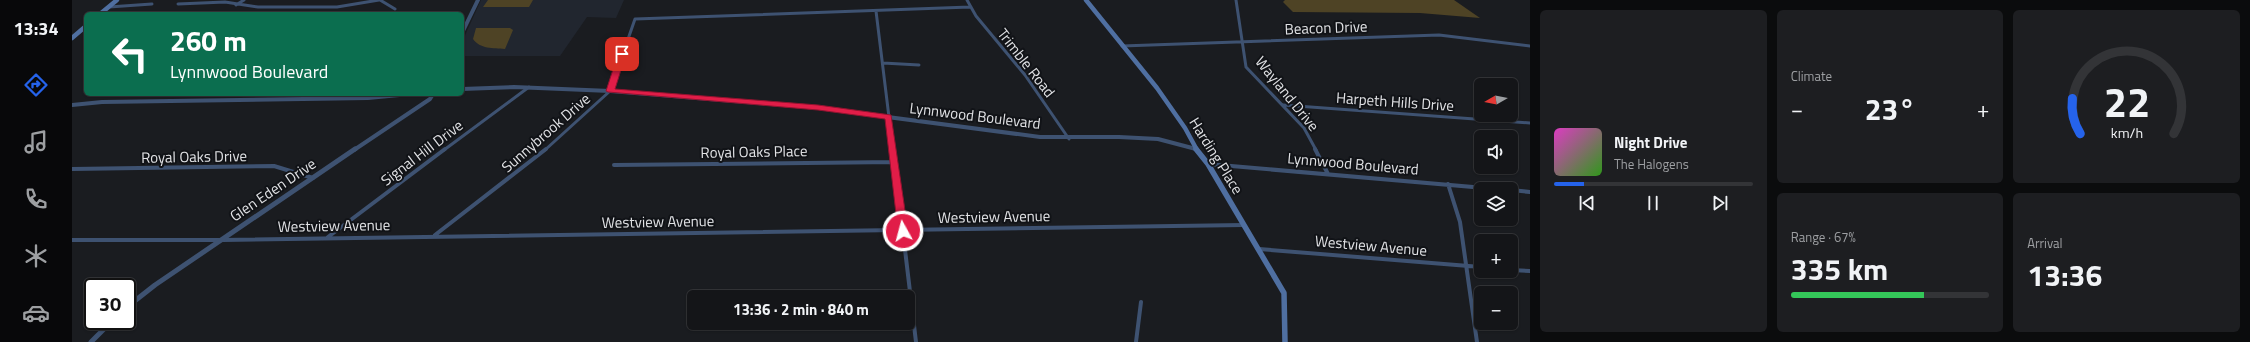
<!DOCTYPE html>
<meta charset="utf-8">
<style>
:root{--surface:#141518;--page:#1d1e21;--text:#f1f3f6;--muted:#9d9fa2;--line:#333437;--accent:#2563eb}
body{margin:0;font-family:"Titillium Web",sans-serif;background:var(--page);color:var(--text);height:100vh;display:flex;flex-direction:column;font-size:15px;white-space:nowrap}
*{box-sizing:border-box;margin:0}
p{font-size:13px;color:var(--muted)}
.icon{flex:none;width:22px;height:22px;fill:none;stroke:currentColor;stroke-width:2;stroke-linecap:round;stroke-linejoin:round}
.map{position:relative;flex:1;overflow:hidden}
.sheet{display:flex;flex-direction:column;gap:10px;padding:10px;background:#0b0c0d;width:720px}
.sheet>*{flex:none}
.top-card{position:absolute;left:12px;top:12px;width:380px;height:84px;border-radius:6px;box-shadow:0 1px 3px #0004,0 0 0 1px var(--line);background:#0b6e4f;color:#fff;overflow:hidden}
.needle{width:26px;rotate:261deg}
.fabs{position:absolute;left:1402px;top:78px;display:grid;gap:8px}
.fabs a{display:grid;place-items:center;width:44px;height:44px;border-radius:6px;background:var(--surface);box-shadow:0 1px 3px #0004,0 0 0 1px var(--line);font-size:20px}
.speed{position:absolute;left:12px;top:278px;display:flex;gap:8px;font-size:20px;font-weight:700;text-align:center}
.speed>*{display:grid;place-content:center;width:52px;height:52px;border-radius:50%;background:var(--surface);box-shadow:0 1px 3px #0004,0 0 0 1px var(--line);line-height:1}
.speed .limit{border:2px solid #111;border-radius:6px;background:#fff;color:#111}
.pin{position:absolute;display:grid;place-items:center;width:34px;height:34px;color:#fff;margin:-17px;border-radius:8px;box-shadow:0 2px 6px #0006}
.me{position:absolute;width:44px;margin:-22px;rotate:353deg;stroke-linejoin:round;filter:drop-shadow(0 0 3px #0008)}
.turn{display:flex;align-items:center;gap:14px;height:84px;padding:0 20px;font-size:18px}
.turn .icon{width:52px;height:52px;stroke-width:2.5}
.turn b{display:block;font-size:28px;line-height:34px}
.big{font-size:30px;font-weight:700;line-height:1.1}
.sheet .card{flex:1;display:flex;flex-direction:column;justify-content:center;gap:6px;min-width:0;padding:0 14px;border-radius:6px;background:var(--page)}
.sheet .dial{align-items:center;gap:0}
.dial svg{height:104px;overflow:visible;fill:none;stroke:var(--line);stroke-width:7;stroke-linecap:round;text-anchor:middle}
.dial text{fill:var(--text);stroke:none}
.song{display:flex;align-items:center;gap:12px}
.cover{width:48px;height:48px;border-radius:6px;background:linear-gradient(135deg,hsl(310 70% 55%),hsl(110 70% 35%))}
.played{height:4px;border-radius:2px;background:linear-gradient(90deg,var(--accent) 15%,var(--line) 15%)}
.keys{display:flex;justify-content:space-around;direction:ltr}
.heat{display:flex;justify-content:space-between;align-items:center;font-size:22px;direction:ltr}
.charge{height:6px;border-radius:3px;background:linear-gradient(90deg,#34c759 67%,var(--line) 0)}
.sheet .tiles{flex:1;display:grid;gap:10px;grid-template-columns:repeat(3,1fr)}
.card:first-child{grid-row:span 2}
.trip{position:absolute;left:615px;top:290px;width:228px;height:40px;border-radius:6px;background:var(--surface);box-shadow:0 1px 3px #0004,0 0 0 1px var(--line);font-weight:700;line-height:40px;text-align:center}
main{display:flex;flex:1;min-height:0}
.menu{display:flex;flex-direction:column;width:72px;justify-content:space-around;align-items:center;background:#08080a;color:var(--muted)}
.menu .icon{width:28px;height:28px}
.menu .selected{color:var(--accent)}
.menu b{font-size:18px;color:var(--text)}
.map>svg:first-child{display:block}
</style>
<main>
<nav class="menu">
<b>13:34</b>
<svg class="icon selected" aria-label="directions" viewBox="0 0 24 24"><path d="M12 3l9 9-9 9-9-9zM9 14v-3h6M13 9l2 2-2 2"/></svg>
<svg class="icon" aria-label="music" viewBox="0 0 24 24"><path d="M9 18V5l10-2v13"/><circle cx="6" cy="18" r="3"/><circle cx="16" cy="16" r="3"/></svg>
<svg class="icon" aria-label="phone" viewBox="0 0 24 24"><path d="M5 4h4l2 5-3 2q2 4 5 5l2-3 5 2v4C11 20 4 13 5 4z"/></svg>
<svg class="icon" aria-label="climate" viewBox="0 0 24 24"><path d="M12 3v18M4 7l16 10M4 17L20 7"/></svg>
<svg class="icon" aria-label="car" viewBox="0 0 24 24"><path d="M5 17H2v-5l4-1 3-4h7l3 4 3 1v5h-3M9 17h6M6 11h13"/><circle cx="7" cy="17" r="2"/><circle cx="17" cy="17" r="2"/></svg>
</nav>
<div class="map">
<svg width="1458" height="342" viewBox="0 0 1458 342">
<rect width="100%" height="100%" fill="#1a1c20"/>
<path fill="#21262f" d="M 409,0 L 552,0 L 544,18 L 515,17 L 488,56 L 390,56 L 390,42 Z"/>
<path fill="#4e4325" d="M 416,0 L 461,0 L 457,7 L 411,7 Z
M 1213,0 L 1382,0 L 1408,18 L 1348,13 L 1221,12 L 1211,2 Z
M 404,28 L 438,28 L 441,30 L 433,49 C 421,48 408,49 401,39 Z"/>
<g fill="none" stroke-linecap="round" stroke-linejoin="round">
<path stroke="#3e5271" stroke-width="3" d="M 308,0 L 323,9
M 895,0 L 904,16 L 953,75 L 997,139
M 1164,0 L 1174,67 L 1232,128 L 1244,150
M 106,4 L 153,2 L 186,7 L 265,7 L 307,0
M 164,5 L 172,0
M 37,7 L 80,4
M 804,11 L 821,150
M 1050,46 L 1367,35 L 1458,46
M 811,63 L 847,65
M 1211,105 L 1458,123
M 372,150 L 457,87
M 473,150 L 538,91 L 563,19 L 898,7"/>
<path stroke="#3e5271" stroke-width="4" d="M 821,149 L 844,342
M 1243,149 L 1256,174
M 1136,164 L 1424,189
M 542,165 L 823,162
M 0,169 L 202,166 L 241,178
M 1376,184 L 1388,222 L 1405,342
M 1439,190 L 1458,192
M 363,235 L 474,149
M 256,237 L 373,149
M 0,240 L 151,240 L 1172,225
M 1187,249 L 1409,267
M 1439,270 L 1458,271
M 1064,342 L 1069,302"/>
<path stroke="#3e5271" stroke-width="4" d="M 390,33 L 406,0
M 390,89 L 442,87 L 538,91 L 747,108 L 968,137 L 1047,137 L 1086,139 L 1124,149
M 0,105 L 30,102 L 296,98 L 338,94
M 282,150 L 358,99 L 361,94"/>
<path stroke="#3e5271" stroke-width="5" d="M 55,307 L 83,285 L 283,149
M 19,342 L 40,321"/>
<path stroke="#4f6fa1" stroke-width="4.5" d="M 1014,0 L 1085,88 L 1113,128 L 1125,150
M 28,14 L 45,0
M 0,38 L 14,26"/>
<path stroke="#4f6fa1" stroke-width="5.5" d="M 1124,149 L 1136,164 L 1212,293 L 1213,342"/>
</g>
<path fill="#e11d48" stroke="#92132f" d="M 550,52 L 554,54 L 543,89 L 746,105 L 819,115 L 836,231 L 835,233 L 828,233 L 826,231 L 813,119 L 746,110 L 536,92 L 534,91 L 546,54 Z"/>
<g text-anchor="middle" stroke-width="4" stroke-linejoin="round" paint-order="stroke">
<g font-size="15" fill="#e1e2e5" stroke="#111317">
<text transform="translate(1254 28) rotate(-2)" y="5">Beacon Drive</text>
<text transform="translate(954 63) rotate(52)" y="5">Trimble Road</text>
<text transform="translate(1215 94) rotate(51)" y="5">Wayland Drive</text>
<text transform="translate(1323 102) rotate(4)" y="5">Harpeth Hills Drive</text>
<text transform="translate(903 116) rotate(7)" y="5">Lynnwood Boulevard</text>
<text transform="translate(474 133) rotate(-41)" y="5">Sunnybrook Drive</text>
<text transform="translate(682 152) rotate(-1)" y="5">Royal Oaks Place</text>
<text transform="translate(350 153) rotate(-37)" y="5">Signal Hill Drive</text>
<text transform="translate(1144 156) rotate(58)" y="5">Harding Place</text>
<text transform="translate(122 157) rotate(-1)" y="5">Royal Oaks Drive</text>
<text transform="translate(1281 164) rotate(5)" y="5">Lynnwood Boulevard</text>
<text transform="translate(201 190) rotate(-34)" y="5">Glen Eden Drive</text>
<text transform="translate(922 217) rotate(-1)" y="5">Westview Avenue</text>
<text transform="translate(586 222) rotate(-1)" y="5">Westview Avenue</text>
<text transform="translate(262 226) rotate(-1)" y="5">Westview Avenue</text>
<text transform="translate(1299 246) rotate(5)" y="5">Westview Avenue</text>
</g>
</g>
</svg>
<div class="fabs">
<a><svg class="needle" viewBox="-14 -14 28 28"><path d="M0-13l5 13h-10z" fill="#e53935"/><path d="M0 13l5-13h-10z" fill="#9d9fa2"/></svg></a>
<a><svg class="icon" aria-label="sound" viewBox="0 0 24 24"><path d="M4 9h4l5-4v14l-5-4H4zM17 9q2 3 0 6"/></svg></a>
<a><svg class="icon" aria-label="layers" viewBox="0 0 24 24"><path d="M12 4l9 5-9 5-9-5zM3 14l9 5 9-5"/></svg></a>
<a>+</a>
<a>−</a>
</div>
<div class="speed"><div class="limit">30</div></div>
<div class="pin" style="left:550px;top:54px;background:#d93025"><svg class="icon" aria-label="arrive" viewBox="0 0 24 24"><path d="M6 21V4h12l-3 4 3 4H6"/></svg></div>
<svg class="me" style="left:831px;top:231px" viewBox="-20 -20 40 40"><circle r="17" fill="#e11d48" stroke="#fff" stroke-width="3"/><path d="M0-11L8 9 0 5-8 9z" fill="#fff"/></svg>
<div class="trip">13:36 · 2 min · 840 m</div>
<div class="top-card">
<div class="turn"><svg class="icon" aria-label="left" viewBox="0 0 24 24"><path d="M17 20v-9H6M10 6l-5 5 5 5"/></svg><div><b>260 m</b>Lynnwood Boulevard</div></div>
</div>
</div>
<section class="sheet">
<div class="tiles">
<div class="card">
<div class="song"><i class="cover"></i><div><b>Night Drive</b><p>The Halogens</p></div></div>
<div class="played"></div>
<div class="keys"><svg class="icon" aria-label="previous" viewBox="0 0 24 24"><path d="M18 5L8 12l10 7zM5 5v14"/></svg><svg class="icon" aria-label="pause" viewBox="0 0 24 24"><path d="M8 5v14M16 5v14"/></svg><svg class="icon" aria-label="next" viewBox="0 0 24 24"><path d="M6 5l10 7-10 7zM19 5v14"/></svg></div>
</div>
<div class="card"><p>Climate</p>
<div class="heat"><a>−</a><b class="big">23°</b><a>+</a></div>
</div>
<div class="card dial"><svg viewBox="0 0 100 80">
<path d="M14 69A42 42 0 1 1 86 69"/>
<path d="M14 69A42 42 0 0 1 8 42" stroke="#2563eb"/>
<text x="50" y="56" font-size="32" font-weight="700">22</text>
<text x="50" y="72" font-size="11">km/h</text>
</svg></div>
<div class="card"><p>Range · 67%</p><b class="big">335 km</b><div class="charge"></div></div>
<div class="card"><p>Arrival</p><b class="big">13:36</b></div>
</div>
</section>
</main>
